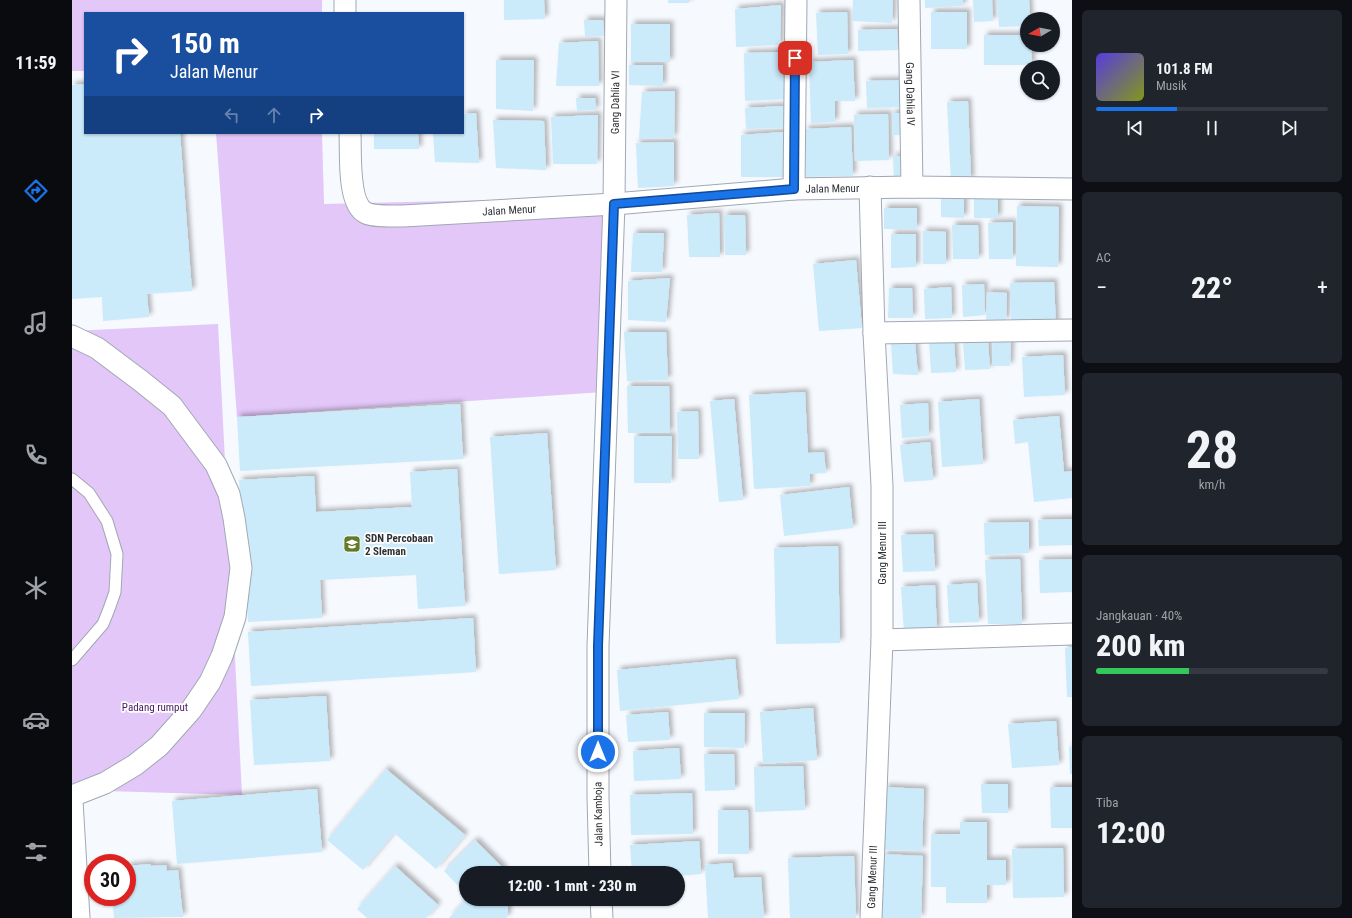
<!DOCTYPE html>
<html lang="id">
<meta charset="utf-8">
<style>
:root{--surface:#171b24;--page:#20242c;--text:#f1f3f6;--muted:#9ea1a6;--line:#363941;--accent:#1a73e8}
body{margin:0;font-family:"Roboto Condensed",sans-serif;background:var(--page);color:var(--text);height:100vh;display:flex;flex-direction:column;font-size:15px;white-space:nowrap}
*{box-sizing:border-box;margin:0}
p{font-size:13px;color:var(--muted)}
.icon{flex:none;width:22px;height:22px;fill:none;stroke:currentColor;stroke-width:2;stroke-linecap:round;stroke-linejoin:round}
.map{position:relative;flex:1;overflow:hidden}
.side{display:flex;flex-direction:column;gap:10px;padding:10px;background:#0d0f14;width:280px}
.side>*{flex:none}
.guide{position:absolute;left:12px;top:12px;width:380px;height:122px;border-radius:0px;box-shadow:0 1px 3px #0004;background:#1a4fa0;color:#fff;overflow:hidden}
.needle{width:26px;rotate:261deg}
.tools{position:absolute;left:948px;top:12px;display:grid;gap:8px}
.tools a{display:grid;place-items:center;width:40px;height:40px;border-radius:50%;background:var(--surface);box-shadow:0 1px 3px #0004;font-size:20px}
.speed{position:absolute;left:12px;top:854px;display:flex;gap:8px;font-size:20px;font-weight:700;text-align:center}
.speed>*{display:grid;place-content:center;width:52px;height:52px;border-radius:50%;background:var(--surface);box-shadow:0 1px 3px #0004;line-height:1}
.speed .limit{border:6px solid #d22;background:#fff;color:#111}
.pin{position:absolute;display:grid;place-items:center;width:34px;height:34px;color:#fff;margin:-17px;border-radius:8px;box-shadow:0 2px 6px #0006}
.me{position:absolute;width:44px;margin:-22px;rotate:0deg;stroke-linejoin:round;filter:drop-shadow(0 0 3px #0008)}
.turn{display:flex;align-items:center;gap:14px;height:84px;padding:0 20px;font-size:18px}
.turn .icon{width:52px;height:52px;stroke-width:2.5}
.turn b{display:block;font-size:28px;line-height:34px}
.lanes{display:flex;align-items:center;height:38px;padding:0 20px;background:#0003;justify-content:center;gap:20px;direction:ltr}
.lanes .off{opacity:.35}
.big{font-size:30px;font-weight:800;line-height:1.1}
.side .tile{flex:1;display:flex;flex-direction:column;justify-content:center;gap:6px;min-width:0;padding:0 14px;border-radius:6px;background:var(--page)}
.side .dial{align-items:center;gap:0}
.dial b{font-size:52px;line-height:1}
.song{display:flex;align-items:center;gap:12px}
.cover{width:48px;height:48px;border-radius:6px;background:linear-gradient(135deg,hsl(250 70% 55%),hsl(70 70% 35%))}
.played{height:4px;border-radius:2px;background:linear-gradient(90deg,var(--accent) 35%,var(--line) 35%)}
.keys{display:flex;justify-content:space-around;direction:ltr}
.heat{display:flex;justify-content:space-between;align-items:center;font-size:22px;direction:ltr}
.charge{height:6px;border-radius:3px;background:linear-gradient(90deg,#34c759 40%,var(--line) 0)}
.trip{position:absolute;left:387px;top:866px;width:226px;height:40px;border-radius:20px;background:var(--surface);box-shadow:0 1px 3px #0004;font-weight:800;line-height:40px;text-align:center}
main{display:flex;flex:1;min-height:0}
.tab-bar{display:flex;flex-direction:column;width:72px;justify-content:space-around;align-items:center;background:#090b0e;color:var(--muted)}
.tab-bar .icon{width:28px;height:28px}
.tab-bar .selected{color:var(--accent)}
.tab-bar b{font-size:18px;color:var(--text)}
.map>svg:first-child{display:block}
</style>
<main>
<nav class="tab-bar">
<b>11:59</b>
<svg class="icon selected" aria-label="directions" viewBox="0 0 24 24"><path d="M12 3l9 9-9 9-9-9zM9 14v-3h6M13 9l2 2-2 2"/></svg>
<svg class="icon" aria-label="music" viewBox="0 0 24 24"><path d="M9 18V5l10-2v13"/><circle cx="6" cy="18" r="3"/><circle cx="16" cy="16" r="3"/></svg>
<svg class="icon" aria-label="phone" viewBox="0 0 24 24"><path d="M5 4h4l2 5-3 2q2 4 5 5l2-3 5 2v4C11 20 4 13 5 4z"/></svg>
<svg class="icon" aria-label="climate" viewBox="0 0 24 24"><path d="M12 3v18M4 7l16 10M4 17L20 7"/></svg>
<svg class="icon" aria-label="car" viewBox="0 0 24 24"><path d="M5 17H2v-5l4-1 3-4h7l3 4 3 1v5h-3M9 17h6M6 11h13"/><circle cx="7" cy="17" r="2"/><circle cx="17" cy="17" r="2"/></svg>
<svg class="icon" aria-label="filters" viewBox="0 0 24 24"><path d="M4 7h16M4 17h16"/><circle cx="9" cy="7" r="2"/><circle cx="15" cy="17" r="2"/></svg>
</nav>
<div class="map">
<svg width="1000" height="918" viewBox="0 0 1000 918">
<defs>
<filter id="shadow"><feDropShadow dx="3.5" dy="-3.5" stdDeviation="2" flood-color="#0004"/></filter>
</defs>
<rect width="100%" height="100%" fill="#f6f9fe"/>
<path fill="#e2c7f8" d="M 0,0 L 250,0 L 250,13 L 13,13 L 13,71 L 0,71 Z
M 144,133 L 250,133 L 252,204 L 541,197 L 531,392 L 165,417 Z
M 146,324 L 170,795 L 0,790 L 0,331 Z"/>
<path fill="#cbeafa" filter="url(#shadow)" d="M 432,0 L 472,0 L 473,19 L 432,20 Z
M 596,0 L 617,0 L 617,3 L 596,3 Z
M 781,0 L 821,0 L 820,23 L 780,21 Z
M 853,0 L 891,0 L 891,6 L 853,8 Z
M 901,0 L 920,0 L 921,21 L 902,22 Z
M 925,0 L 957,0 L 958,19 L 955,19 L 955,26 L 927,27 Z
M 709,5 L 708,45 L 664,47 L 663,9 Z
M 775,12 L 776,54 L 746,55 L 744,13 Z
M 859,12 L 895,12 L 895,49 L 859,49 Z
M 512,20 L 531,20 L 532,36 L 513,37 Z
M 559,24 L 598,24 L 598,62 L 559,62 Z
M 825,29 L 826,50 L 786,51 L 786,30 Z
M 912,35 L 955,35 L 955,45 L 959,45 L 960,65 L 912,65 Z
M 526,41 L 527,86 L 484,86 L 487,43 Z
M 714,52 L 716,99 L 673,101 L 672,53 Z
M 424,60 L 462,60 L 461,111 L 424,109 Z
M 781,60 L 783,101 L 763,101 L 763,122 L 739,123 L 737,62 Z
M 557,65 L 591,65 L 591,86 L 557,85 Z
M 835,80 L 836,107 L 795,108 L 794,81 Z
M 13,84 L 13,133 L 108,133 L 120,291 L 75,294 L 77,317 L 31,321 L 30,297 L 0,299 L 0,85 Z
M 603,91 L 602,138 L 567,139 L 570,92 Z
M 504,98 L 523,98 L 524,110 L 505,111 Z
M 896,101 L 899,180 L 879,181 L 875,102 Z
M 711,106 L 712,128 L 674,129 L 673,108 Z
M 404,113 L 407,163 L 363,162 L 361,133 L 391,133 L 391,114 Z
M 820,113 L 834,113 L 834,135 L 820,135 Z
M 816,114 L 817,160 L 783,161 L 782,115 Z
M 526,115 L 525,164 L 481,164 L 479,117 Z
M 421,120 L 472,121 L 474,170 L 424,168 Z
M 779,127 L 781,176 L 734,177 L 733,129 Z
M 712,132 L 711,177 L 669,177 L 669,135 Z
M 302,133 L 346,133 L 347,149 L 302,149 Z
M 602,142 L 602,186 L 566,188 L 564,143 Z
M 821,156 L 836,156 L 836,181 L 822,181 Z
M 902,196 L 926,196 L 926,218 L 902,218 Z
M 869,197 L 892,197 L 892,218 L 869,217 Z
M 945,206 L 987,207 L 986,267 L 944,266 Z
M 812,208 L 845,208 L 845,229 L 812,229 Z
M 647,213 L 648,257 L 617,257 L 615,215 Z
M 652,215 L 673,215 L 674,255 L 653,255 Z
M 941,222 L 941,259 L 917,259 L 916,223 Z
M 880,225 L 906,225 L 907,259 L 881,259 Z
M 851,231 L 874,232 L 874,264 L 851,264 Z
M 561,233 L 592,233 L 590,272 L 559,272 Z
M 819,234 L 844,234 L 844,267 L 819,268 Z
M 784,260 L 790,328 L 747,331 L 741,264 Z
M 598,278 L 594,322 L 556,320 L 556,281 Z
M 982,282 L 984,325 L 939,327 L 938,283 Z
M 912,284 L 913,315 L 891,317 L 890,285 Z
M 879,287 L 880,318 L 853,319 L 852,289 Z
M 817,288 L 840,288 L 841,318 L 816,318 Z
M 915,292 L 935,293 L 934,321 L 914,321 Z
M 552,332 L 594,332 L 596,380 L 555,381 Z
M 921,335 L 939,336 L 938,366 L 920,366 Z
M 882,341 L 884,372 L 859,373 L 857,342 Z
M 916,341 L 918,369 L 893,370 L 891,342 Z
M 843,342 L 846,375 L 821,374 L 819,343 Z
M 991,355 L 993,395 L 952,397 L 950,357 Z
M 555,386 L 597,386 L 598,433 L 556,433 Z
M 733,392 L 736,453 L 752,452 L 754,473 L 738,474 L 738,486 L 682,489 L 677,395 Z
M 662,399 L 671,500 L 647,502 L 638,401 Z
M 907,399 L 911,464 L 870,467 L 866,402 Z
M 856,403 L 857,436 L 830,438 L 828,405 Z
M 388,404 L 391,459 L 168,471 L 165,417 Z
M 626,411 L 627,459 L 606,459 L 605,412 Z
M 987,416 L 992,472 L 1000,471 L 1000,498 L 962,502 L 956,442 L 943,444 L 941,420 Z
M 475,433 L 484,570 L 427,574 L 418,437 Z
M 562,436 L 600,436 L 599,483 L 562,483 Z
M 858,442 L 861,480 L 832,482 L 828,445 Z
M 385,469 L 393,606 L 346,609 L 344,575 L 248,580 L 250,618 L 176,622 L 167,480 L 242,476 L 244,512 L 340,507 L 338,472 Z
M 777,487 L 781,528 L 712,536 L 708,495 Z
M 1000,519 L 1000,545 L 967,546 L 966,520 Z
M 957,522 L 957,553 L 913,555 L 912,523 Z
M 861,534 L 863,571 L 831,572 L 829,535 Z
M 766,546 L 768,643 L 704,644 L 702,548 Z
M 948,559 L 950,624 L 916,624 L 913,560 Z
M 1000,559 L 1000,592 L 968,593 L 967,560 Z
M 905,583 L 907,622 L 877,623 L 875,585 Z
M 863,585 L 865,630 L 832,632 L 829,587 Z
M 401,618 L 404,672 L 179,686 L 176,632 Z
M 1000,647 L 1000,697 L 995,697 L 993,648 Z
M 663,659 L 667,699 L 548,711 L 545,670 Z
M 254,696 L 258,761 L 182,765 L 178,700 Z
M 741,708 L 745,760 L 691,764 L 688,712 Z
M 596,712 L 598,740 L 556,742 L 554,715 Z
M 632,713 L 673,713 L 672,748 L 632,747 Z
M 984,721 L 987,765 L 940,768 L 936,724 Z
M 997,747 L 1000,747 L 1000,774 L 998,774 Z
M 607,748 L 609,779 L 562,781 L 561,751 Z
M 632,754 L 662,754 L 663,790 L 633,791 Z
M 731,766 L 733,810 L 683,812 L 682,767 Z
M 314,769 L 393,835 L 364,869 L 322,833 L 291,870 L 255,840 Z
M 909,784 L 936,784 L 936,813 L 910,813 Z
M 813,787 L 852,789 L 850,851 L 810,850 Z
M 978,787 L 1000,787 L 1000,828 L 979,828 Z
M 245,789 L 250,852 L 105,864 L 100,801 Z
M 620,793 L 621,834 L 559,835 L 558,795 Z
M 646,810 L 676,810 L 677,854 L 646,854 Z
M 888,822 L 915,822 L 915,860 L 934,860 L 934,885 L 915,885 L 915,903 L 874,903 L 874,887 L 859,887 L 859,834 L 888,834 Z
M 403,840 L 431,868 L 433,873 L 394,873 L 394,899 L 436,899 L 436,915 L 434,918 L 377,918 L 391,903 L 389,889 L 372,871 Z
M 627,841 L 629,874 L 606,876 L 606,873 L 560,873 L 558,845 Z
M 991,848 L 992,897 L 941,898 L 940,849 Z
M 811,854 L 851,856 L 849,918 L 809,918 Z
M 782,856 L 784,918 L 718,918 L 716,858 Z
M 660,863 L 662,878 L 689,877 L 692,918 L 636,918 L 633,865 Z
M 78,864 L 79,866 L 94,865 L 95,871 L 106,870 L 111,917 L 42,918 L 40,897 L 55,897 L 55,866 Z
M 323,866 L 366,905 L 354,918 L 295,918 L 285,909 Z"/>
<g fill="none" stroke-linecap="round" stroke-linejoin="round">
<g stroke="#a0a8b3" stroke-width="13">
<path id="lane" d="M 0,479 L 17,493 L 35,521 L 45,554 L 43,592 L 37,609 L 31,624 L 0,660"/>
</g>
<g stroke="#a0a8b3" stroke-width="23">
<g id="street">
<path d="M 273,0 L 273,13"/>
<path id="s1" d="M 837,0 L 840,187"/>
<path id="s2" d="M 278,133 C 279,152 275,204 294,213 C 302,217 321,216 331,216 L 542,204 L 722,189 L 840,187 L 1000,189"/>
<path d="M 798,187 L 802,333 L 810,486 L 810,640 L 799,918"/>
<path d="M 722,189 L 724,0"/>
<path d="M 802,333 L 1000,330"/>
<path d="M 0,336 L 25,348 L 69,381 L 100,406 L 144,465 L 157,494 L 162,518 L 169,568 L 163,617 L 150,656 L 138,682 L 119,710 L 87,746 L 63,765 L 33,783 L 0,796"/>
<path d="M 810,640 L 1000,634"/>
<path d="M 0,801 L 7,918"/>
<path id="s3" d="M 528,873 L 526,797 L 526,646 L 542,204 L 544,0"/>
<path d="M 529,899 L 530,918"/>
</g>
</g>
<use href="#lane" stroke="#fff" stroke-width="11"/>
<use href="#street" stroke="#fff" stroke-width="21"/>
</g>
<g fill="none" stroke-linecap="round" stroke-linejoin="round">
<g stroke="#114b97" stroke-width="10">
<path id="route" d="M 526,752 L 526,646 L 542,204 L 722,189 L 723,58"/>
</g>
<use href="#route" stroke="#1a73e8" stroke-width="7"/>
</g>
<defs>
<g id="school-square" transform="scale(0.9)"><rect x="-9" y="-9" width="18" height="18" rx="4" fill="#647929" stroke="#fff"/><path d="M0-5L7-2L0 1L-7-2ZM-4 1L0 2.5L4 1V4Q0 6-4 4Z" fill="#fff"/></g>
</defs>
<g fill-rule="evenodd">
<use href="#school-square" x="280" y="544"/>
</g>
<g text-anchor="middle" stroke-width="3.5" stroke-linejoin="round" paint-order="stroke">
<g font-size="11" fill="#2d3135" stroke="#fff">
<text dy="4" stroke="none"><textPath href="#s1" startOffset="94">Gang Dahlia IV</textPath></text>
<text dy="4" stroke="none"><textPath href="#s3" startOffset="771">Gang Dahlia VI</textPath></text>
<text dy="4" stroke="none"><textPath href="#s2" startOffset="552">Jalan Menur</textPath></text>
<text dy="4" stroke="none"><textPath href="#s2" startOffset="228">Jalan Menur</textPath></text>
<text transform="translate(810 553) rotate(-90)" y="4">Gang Menur III</text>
<text transform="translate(526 814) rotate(-91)" y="4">Jalan Kamboja</text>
<text transform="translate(800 877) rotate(-88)" y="4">Gang Menur III</text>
</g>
<g font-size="11" font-weight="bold" fill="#2d3135" stroke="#fff" text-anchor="start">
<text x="293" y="542">SDN Percobaan<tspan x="293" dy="13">2 Sleman</tspan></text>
</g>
<g font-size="11" fill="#461762" stroke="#fff">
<text x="83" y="711">Padang rumput</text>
</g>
</g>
</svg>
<div class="tools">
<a><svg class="needle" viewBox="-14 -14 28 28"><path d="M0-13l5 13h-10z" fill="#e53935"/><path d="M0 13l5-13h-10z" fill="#9ea1a6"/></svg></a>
<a><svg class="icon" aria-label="search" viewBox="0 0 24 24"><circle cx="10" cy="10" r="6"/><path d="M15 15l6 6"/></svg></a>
</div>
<div class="speed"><div class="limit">30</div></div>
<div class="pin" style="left:723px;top:58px;background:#d93025"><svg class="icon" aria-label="arrive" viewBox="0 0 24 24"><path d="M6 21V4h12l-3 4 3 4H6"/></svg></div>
<svg class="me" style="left:526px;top:752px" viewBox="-20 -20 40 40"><circle r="17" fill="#1a73e8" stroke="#fff" stroke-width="3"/><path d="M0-11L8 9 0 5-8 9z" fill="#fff"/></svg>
<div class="trip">12:00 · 1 mnt · 230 m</div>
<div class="guide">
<div class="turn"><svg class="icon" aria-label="right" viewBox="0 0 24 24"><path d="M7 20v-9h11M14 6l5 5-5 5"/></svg><div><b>150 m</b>Jalan Menur</div></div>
<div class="lanes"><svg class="icon off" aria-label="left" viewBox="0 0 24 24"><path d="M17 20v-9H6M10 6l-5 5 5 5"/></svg><svg class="icon off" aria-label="ahead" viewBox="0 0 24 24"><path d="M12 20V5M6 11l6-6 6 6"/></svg><svg class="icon" aria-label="right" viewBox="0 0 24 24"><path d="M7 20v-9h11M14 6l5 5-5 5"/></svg></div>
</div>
</div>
<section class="side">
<div class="tile">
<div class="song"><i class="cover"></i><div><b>101.8 FM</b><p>Musik</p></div></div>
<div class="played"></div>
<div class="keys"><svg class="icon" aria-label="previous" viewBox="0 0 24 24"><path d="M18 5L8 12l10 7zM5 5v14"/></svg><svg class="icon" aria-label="pause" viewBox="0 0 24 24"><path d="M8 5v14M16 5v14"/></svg><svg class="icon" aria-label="next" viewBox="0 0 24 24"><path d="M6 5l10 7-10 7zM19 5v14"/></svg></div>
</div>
<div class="tile"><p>AC</p>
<div class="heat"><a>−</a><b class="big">22°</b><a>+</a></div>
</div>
<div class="tile dial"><b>28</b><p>km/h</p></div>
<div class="tile"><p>Jangkauan · 40%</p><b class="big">200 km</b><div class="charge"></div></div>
<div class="tile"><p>Tiba</p><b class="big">12:00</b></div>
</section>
</main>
